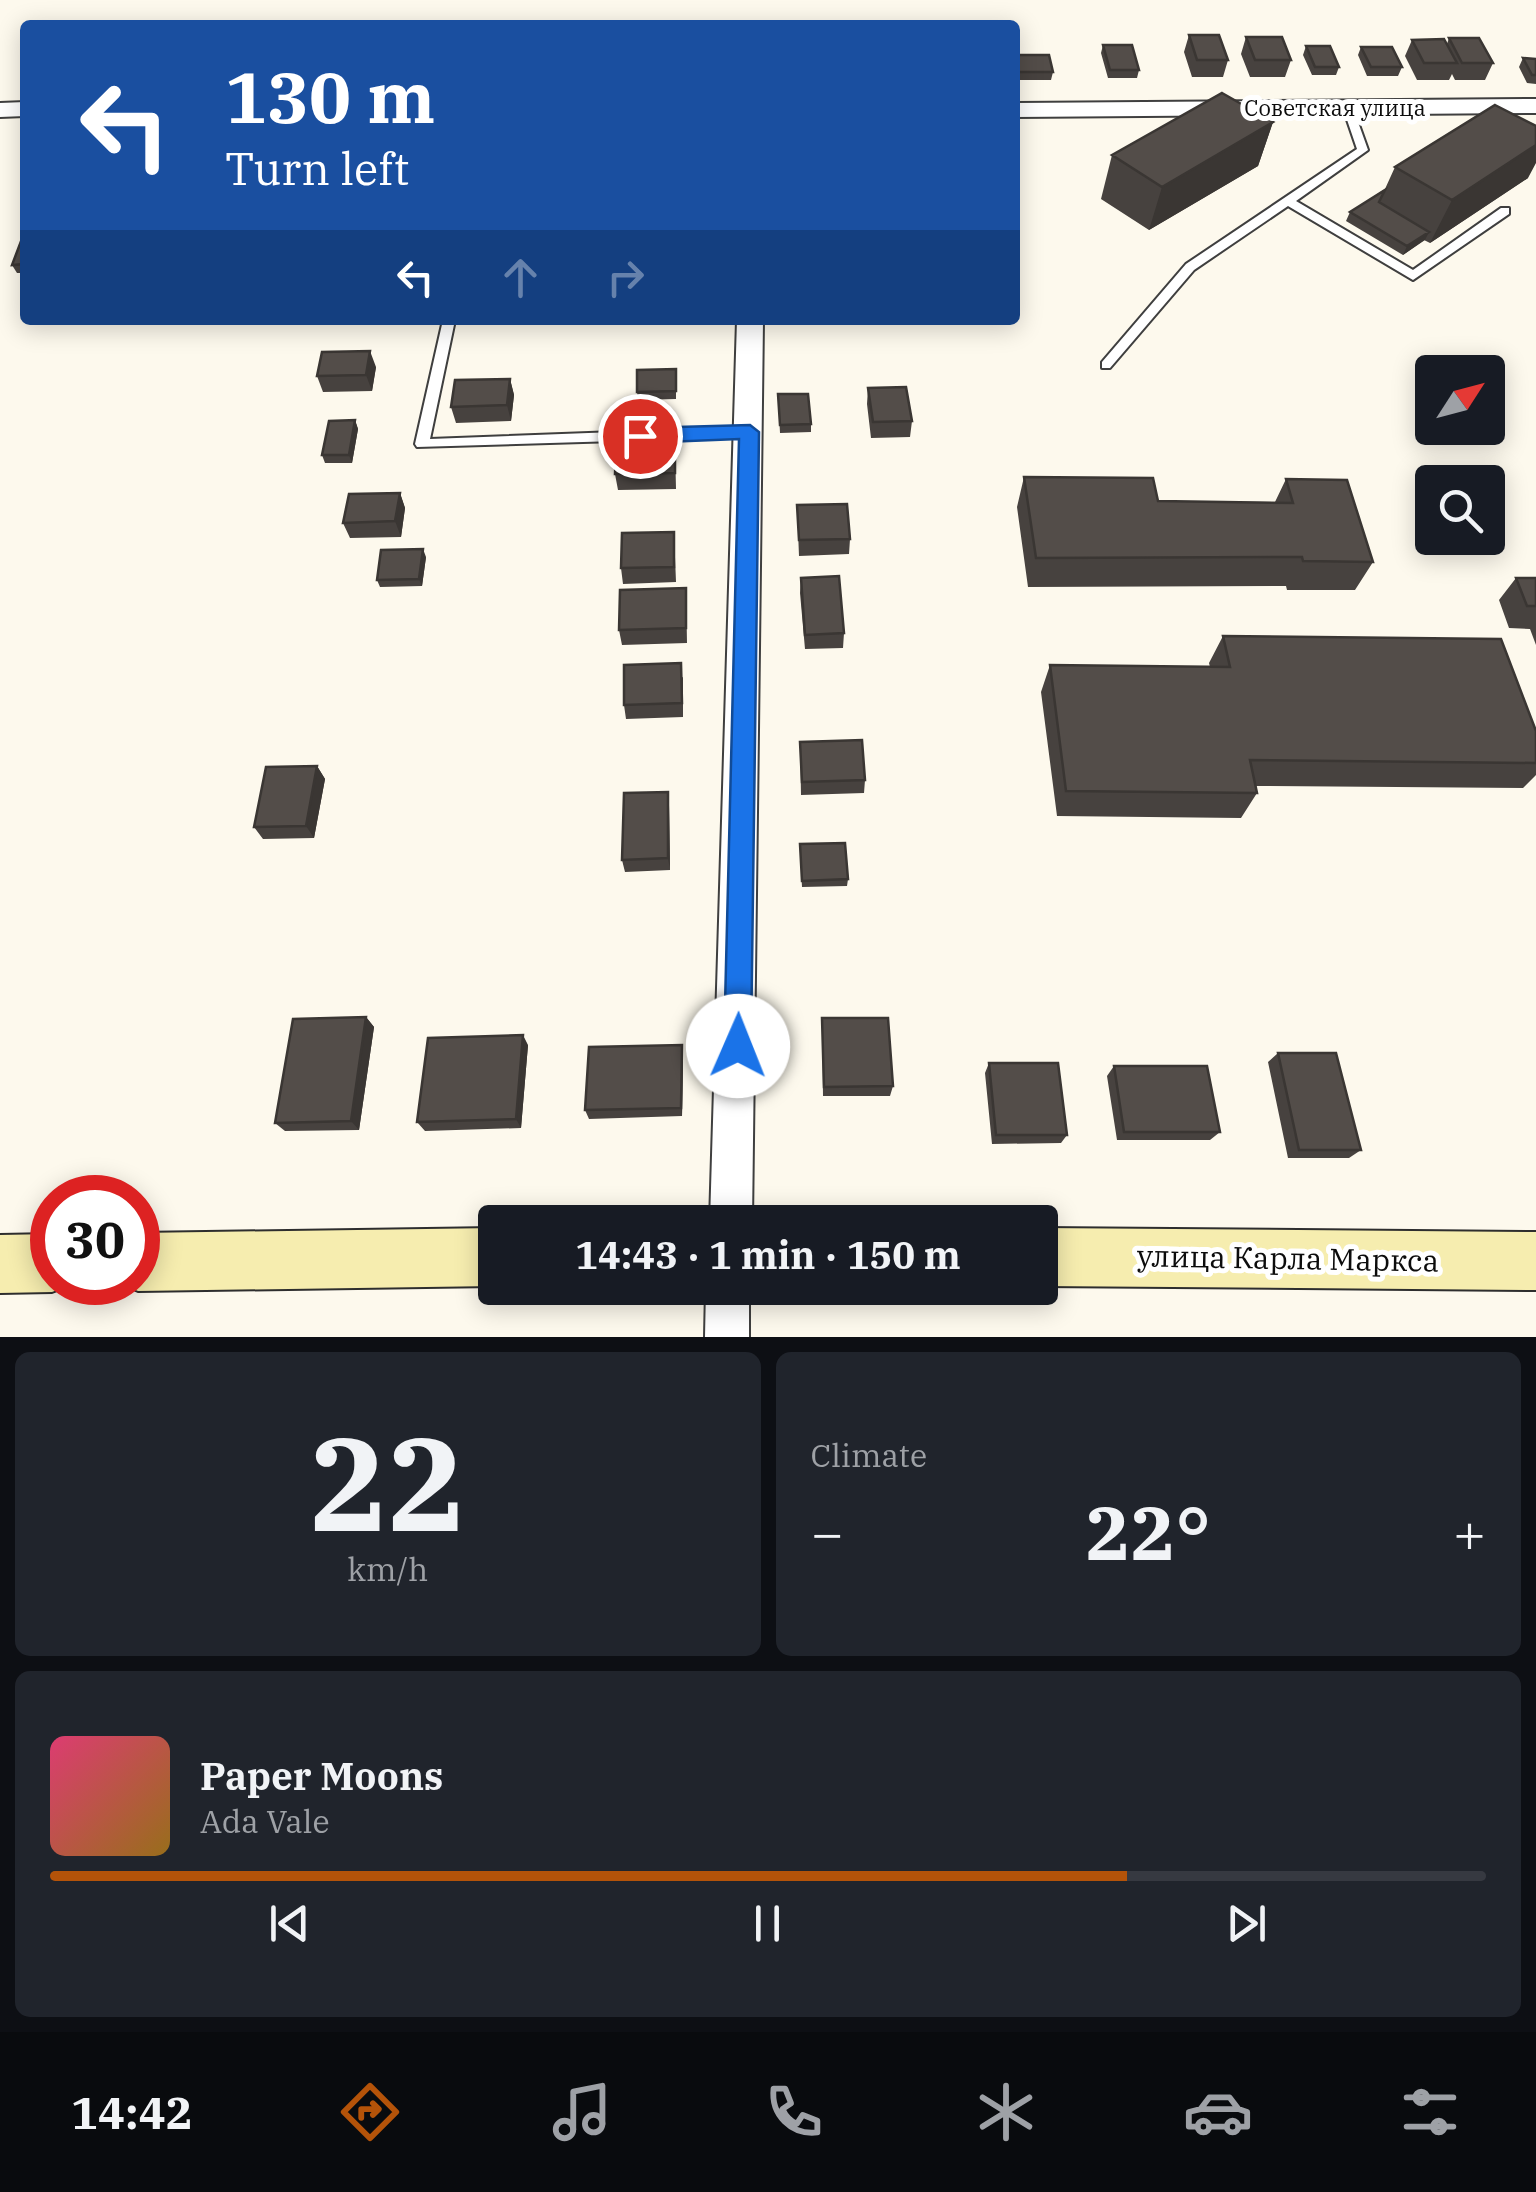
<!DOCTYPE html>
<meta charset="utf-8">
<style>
:root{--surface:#171b24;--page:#20242c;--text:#f1f3f6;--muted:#9ea1a6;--line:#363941;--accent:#b45309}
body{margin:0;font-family:"IBM Plex Serif",serif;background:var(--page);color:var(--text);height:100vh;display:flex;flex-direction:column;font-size:38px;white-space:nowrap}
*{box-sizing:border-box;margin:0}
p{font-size:32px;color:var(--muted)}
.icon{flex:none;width:55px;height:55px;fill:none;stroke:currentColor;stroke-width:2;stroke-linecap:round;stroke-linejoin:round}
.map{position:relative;height:1337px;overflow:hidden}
.panel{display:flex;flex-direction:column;gap:15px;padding:15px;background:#0d0f14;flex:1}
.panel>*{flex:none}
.top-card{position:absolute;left:20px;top:20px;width:1000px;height:305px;border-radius:10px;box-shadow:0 5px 25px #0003;background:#1a4fa0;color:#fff;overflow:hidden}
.needle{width:65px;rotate:54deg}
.buttons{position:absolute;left:1415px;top:355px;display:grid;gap:20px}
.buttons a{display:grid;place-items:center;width:90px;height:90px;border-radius:10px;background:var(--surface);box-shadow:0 5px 25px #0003;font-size:50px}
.speed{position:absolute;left:30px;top:1175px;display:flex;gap:20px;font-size:50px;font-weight:700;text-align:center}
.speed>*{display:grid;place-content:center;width:130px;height:130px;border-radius:50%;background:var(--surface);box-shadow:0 5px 25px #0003;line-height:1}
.speed .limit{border:15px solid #d22;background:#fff;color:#111}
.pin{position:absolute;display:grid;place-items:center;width:85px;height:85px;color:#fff;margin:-42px;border:5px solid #fff;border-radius:50%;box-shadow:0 2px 10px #0007}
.me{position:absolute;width:110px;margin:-55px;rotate:1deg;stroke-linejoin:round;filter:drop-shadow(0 0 8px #0008)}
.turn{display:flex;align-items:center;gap:35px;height:210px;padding:0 40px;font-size:45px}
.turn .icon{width:130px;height:130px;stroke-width:2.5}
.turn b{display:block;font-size:70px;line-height:85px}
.lanes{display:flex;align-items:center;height:95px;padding:0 40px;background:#0003;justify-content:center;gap:50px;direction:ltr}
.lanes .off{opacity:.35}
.big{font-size:75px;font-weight:700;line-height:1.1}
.panel .tile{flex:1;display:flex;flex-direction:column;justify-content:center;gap:15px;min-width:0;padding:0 35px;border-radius:15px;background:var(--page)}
.panel .dial{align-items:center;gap:0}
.dial b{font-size:130px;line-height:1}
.song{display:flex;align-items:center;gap:30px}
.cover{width:120px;height:120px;border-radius:15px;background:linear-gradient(135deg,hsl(340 70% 55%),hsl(40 70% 35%))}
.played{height:10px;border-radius:5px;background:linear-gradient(90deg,var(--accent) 75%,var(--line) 75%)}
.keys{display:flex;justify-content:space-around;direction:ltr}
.heat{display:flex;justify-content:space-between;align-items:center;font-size:55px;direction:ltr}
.panel .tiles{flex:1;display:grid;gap:15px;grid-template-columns:1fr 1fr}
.tile:last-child{grid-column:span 2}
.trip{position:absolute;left:478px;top:1205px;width:580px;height:100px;border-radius:10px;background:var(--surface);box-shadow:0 5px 25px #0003;font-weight:700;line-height:100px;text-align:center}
.menu{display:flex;height:160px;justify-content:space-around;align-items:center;background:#090b0e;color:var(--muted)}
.menu .icon{width:70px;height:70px}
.menu .current{color:var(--accent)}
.menu b{font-size:45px;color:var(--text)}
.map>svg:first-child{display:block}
</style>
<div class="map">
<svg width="1536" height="1337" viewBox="0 0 1536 1337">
<rect width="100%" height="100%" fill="#fdf9ed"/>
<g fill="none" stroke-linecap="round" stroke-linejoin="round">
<g stroke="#3f3f3f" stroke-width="4">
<path id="service" d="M 1348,105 L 1353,108 L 1368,150 L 1296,201 L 1413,270 L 1501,208 L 1509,208 L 1509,214 L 1413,280 L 1288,206 L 1194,270 L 1110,368 L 1102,368 L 1102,362 L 1186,264 L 1357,149 L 1343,108 Z
M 443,320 L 455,320 L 430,439 L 750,427 L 757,432 L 750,437 L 417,447 L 415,444 Z"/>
</g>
<g stroke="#3f3f3f" stroke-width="4">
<path id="minor" d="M 1536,99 L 1536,113 L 1015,117 L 1015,103 Z
M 25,102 L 25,116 L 0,117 L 0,103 Z
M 737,320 L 763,320 L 752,1222 L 710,1222 Z
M 706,1288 L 749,1288 L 749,1337 L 705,1337 Z"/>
</g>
<g stroke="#2e2e2e" stroke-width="4">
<path id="secondary" d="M 495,1228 L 495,1286 L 138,1291 L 117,1282 L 138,1282 L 138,1233 Z
M 1040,1228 L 1536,1232 L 1536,1290 L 1040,1286 Z
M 52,1234 L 52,1282 L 73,1284 L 52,1292 L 0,1293 L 0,1235 Z"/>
</g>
<use href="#service" fill="#fff" fill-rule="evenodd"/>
<use href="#minor" fill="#fff" fill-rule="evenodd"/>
<use href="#secondary" fill="#f6edaf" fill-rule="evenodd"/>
</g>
<path fill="#47423f" d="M 1189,35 L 1228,60 L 1223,77 L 1192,77 L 1184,52 Z
M 1246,37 L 1291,60 L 1285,77 L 1250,77 L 1241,54 Z
M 1449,38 L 1493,63 L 1485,80 L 1455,80 L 1452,74 L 1449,80 L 1417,80 L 1405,56 L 1412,40 L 1447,44 Z
M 1103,45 L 1139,70 L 1137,78 L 1108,78 L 1101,53 Z
M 1306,46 L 1339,67 L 1336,75 L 1312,75 L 1303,55 Z
M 1361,47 L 1402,67 L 1398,76 L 1367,76 L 1358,55 Z
M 1015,55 L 1053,72 L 1051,80 L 1015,80 Z
M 1523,58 L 1536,59 L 1536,84 L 1527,83 L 1519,67 Z
M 1273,122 L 1258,166 L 1149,230 L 1101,199 L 1112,155 Z
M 1395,167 L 1528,178 L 1430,243 L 1424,240 L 1403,255 L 1346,221 L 1350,212 L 1385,189 Z
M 25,236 L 25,273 L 17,273 L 12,265 Z
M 768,320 L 842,320 L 841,324 L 768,324 Z
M 376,367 L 372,391 L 323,392 L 317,376 Z
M 676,377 L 676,399 L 638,400 L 637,392 Z
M 510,379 L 514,395 L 511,421 L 456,423 L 451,407 Z
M 868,388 L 912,421 L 910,437 L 871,438 L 867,404 Z
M 778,394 L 811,424 L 811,432 L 780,433 Z
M 355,420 L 358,429 L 352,463 L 325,463 L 322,455 Z
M 675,447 L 676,489 L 618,490 L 615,474 Z
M 1024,477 L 1158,501 L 1275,502 L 1286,479 L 1373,562 L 1355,590 L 1287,590 L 1286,586 L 1028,587 L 1017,507 Z
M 400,493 L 405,508 L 401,537 L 350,538 L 343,523 Z
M 797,505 L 850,539 L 849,554 L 799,556 Z
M 674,532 L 676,582 L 623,584 L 621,568 Z
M 426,557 L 422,586 L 380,587 L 377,580 Z
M 801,578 L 844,633 L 843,648 L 805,649 L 800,593 Z
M 1516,578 L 1536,578 L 1536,645 L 1530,629 L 1509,628 L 1499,600 Z
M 686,588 L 687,643 L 622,645 L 619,630 Z
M 1223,636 L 1536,731 L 1536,775 L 1523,788 L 1256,786 L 1257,793 L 1241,818 L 1057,816 L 1041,692 L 1050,665 L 1210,667 L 1209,663 Z
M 683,677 L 683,717 L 626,719 L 624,705 Z
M 800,742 L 865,780 L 864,793 L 801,795 Z
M 317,766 L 325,779 L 314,838 L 263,839 L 254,827 Z
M 668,792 L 669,805 L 670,870 L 625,872 L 622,860 Z
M 800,850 L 848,879 L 847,886 L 802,887 Z
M 366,1017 L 374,1027 L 359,1130 L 285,1131 L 275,1123 Z
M 822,1018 L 893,1086 L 890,1096 L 823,1096 Z
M 528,1045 L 521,1128 L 425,1131 L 417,1122 Z
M 682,1045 L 683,1054 L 682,1116 L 589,1119 L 585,1110 Z
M 1278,1053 L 1361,1150 L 1349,1158 L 1288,1158 L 1268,1062 Z
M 989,1063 L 1067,1135 L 1061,1143 L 992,1144 L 985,1073 Z
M 1114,1066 L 1220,1132 L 1210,1140 L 1117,1140 L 1107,1076 Z"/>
<path fill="#3a3633" d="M 1273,122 L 1258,166 L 1149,230 L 1162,187 Z
M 1536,145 L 1536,163 L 1528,178 L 1430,243 L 1452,200 Z
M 1429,232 L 1425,240 L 1403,255 L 1407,246 Z
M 370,351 L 376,367 L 372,391 L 366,375 Z
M 510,379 L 514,395 L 511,421 L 507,405 Z
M 355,420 L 358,429 L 352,463 L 349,455 Z
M 400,493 L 405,508 L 401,537 L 395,521 Z
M 423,549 L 426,557 L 422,586 L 419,579 Z
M 317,766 L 325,779 L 314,838 L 306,826 Z
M 668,792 L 669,805 L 670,870 L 668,858 Z
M 366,1017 L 374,1027 L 359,1130 L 351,1121 Z
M 523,1035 L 528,1045 L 521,1128 L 516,1119 Z
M 682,1045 L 683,1054 L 682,1116 L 681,1108 Z"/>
<path fill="#534d49" stroke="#3a3633" stroke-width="2.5" d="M 1189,35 L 1219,35 L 1228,60 L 1197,60 Z
M 1246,37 L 1282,37 L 1291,60 L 1255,60 Z
M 1449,38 L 1479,38 L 1493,63 L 1462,63 Z
M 1444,39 L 1457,63 L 1424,63 L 1412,40 Z
M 1103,45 L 1132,45 L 1139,70 L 1110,70 Z
M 1306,46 L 1330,46 L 1339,67 L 1315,67 Z
M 1361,47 L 1392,47 L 1402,67 L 1371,67 Z
M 1015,55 L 1049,55 L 1053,72 L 1016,72 Z
M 1523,58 L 1536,59 L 1536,75 L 1532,75 Z
M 1222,93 L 1273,122 L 1162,187 L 1112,155 Z
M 1495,105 L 1536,126 L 1536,145 L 1452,200 L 1395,167 Z
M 1385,190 L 1379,202 L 1429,232 L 1407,246 L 1350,212 Z
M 23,236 L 25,236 L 25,264 L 12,265 Z
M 370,351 L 366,375 L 317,376 L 322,352 Z
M 676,369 L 676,391 L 637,392 L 637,370 Z
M 510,379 L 507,405 L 451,407 L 455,380 Z
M 906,387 L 912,421 L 873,422 L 868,388 Z
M 778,394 L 808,394 L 811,424 L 780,425 Z
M 355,420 L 349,455 L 322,455 L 329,421 Z
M 675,447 L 675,473 L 615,474 L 616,449 Z
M 1024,477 L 1153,478 L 1158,501 L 1293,503 L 1286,479 L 1347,480 L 1373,562 L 1303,561 L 1302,557 L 1036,558 Z
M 400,493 L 395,521 L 343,523 L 349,494 Z
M 847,504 L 850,539 L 799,540 L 797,505 Z
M 674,532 L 674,567 L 621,568 L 622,533 Z
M 423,549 L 419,579 L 377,580 L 381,550 Z
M 839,576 L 844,633 L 805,635 L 801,578 Z
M 1516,578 L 1536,578 L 1536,606 L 1527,606 Z
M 686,588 L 686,628 L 619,630 L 620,590 Z
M 1223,636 L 1501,639 L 1536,731 L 1536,763 L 1250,760 L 1257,793 L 1066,791 L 1050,665 L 1230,667 Z
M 681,663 L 682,703 L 624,705 L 624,665 Z
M 862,740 L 865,780 L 802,782 L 800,742 Z
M 317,766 L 306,826 L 254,827 L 266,767 Z
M 668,792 L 668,858 L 622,860 L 624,793 Z
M 845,843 L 848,879 L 802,881 L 800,844 Z
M 366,1017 L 351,1121 L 275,1123 L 293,1019 Z
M 822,1018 L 888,1018 L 893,1086 L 824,1087 Z
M 523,1035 L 516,1119 L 417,1122 L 428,1038 Z
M 682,1045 L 681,1108 L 585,1110 L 589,1047 Z
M 1278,1053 L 1336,1053 L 1361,1150 L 1299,1150 Z
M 989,1063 L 1058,1063 L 1067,1135 L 996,1135 Z
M 1114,1066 L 1207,1066 L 1220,1132 L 1124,1132 Z"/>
<path fill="#1a73e8" stroke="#114b97" stroke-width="2.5" d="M 750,425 L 759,432 L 751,1046 L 747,1055 L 738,1059 L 728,1055 L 724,1046 L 739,439 L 640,443 L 631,436 L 640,428 Z"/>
<g text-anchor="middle" stroke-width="10" stroke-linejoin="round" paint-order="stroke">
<g font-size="22" fill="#0c0c0c" stroke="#fff">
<text x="1335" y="116">Советская улица</text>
</g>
<g font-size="30" fill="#0c0c0c" stroke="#fff">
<text transform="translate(1288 1259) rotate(1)" y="10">улица Карла Маркса</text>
</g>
</g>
</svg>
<div class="buttons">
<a><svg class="needle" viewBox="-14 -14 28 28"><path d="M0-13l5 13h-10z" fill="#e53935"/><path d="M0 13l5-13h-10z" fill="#9ea1a6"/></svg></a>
<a><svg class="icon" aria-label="search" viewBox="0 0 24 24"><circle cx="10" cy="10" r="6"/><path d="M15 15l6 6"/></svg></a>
</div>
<div class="speed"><div class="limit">30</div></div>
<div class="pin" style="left:640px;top:436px;background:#d93025"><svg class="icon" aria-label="arrive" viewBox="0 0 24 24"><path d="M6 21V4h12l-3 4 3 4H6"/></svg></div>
<svg class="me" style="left:738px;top:1046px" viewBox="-20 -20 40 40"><circle r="19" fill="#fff"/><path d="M0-13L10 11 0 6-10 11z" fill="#1a73e8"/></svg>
<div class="trip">14:43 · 1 min · 150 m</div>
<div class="top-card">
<div class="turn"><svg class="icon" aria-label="left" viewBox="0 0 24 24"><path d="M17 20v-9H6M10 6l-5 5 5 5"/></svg><div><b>130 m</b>Turn left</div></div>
<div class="lanes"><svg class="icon" aria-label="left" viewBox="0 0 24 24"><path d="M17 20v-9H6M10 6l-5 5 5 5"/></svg><svg class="icon off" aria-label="ahead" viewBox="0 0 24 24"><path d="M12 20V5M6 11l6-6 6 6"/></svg><svg class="icon off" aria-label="right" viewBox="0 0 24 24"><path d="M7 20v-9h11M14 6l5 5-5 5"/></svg></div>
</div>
</div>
<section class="panel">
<div class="tiles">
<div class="tile dial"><b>22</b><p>km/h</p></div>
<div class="tile"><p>Climate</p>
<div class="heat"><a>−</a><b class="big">22°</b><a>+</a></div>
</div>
<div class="tile">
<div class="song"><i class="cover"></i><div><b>Paper Moons</b><p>Ada Vale</p></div></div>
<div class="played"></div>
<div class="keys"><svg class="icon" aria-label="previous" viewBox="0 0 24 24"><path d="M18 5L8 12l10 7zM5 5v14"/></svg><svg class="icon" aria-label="pause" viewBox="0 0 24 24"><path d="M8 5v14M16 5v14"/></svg><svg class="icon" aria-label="next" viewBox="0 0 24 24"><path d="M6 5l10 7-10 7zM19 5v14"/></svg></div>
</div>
</div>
</section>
<nav class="menu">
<b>14:42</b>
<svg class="icon current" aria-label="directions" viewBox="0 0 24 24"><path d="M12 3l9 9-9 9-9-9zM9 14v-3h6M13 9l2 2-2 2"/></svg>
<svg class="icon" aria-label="music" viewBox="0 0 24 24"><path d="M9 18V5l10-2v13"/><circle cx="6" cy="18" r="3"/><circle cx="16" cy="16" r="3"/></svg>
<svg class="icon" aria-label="phone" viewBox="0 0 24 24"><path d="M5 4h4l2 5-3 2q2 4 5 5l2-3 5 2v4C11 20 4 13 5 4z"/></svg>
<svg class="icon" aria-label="climate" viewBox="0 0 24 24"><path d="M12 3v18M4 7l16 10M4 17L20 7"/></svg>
<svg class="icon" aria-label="car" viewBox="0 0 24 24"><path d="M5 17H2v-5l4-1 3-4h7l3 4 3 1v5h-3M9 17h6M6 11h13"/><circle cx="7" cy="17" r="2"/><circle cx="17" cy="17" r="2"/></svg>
<svg class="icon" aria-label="filters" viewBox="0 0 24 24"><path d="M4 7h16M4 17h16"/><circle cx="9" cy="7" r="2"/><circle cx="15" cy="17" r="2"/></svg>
</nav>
